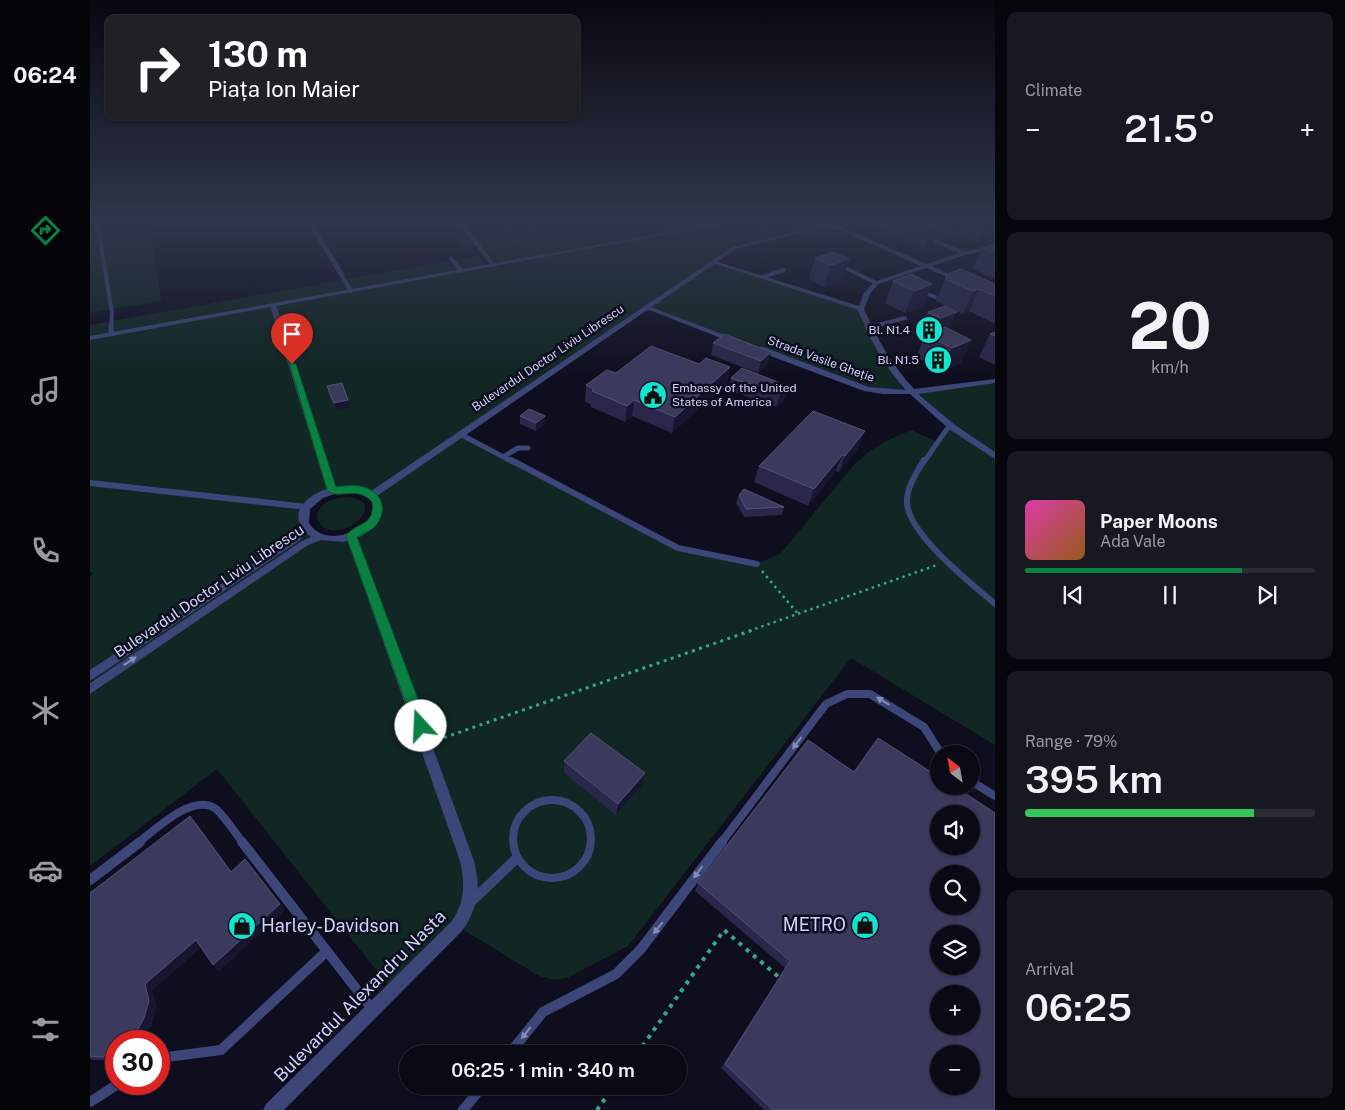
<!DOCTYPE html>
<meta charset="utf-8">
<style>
:root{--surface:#0a0a16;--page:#181823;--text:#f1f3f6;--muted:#999aa1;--line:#2a2b35;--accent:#0b8043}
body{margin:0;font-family:"Public Sans",sans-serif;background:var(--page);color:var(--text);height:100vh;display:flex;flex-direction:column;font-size:19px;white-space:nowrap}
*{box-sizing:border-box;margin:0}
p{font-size:16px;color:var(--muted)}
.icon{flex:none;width:28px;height:28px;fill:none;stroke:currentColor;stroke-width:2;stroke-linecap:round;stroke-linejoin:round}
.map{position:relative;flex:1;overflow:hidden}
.panel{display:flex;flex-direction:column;gap:12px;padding:12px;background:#06060c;width:350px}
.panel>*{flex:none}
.hud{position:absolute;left:15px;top:15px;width:475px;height:105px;border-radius:10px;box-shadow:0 1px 4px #0004,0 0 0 1px var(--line);background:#202124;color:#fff;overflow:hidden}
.needle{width:32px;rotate:329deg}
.tools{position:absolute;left:840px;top:745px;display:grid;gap:10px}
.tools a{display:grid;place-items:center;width:50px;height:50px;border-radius:50%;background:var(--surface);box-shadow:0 1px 4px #0004,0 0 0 1px var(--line);font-size:25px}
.speed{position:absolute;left:15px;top:1030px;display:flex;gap:10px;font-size:25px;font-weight:700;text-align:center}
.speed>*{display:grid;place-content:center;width:65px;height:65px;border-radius:50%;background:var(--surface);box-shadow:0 1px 4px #0004,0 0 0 1px var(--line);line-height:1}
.speed .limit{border:8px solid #d22;background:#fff;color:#111}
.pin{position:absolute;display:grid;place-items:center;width:42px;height:42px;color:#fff;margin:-51px -21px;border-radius:50% 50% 50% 0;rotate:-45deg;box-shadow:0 0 5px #0007}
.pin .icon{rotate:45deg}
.me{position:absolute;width:55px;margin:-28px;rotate:340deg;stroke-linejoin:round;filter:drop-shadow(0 0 4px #0008)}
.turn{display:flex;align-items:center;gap:18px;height:105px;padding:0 20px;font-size:22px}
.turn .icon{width:65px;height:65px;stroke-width:2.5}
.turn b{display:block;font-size:35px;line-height:42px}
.big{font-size:38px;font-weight:600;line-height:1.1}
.panel .tile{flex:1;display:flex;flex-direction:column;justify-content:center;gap:8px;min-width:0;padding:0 18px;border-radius:10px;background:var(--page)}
.panel .dial{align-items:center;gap:0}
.dial b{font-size:65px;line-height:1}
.song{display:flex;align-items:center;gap:15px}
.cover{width:60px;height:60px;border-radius:8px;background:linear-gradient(135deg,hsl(320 70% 55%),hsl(30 70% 35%))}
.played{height:5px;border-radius:2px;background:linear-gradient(90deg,var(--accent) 75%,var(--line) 75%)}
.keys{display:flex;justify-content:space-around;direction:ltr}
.heat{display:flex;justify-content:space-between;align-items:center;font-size:28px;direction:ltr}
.charge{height:8px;border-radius:4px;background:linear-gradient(90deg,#34c759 79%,var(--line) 0)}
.trip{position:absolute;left:309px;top:1045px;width:288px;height:50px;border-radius:25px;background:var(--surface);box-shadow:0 1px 4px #0004,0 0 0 1px var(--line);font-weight:600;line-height:50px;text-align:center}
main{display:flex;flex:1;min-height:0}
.dock{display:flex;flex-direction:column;width:90px;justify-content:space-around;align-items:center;background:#040409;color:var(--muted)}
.dock .icon{width:35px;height:35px}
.dock .current{color:var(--accent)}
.dock b{font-size:22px;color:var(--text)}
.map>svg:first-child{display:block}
</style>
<main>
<nav class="dock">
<b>06:24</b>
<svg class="icon current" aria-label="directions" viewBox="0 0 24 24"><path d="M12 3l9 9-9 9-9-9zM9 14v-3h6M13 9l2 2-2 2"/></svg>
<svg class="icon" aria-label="music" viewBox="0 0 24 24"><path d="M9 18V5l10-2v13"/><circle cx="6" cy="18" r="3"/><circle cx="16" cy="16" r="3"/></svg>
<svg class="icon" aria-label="phone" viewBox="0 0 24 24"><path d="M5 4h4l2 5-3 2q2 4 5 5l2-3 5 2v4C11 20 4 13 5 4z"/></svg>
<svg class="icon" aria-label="climate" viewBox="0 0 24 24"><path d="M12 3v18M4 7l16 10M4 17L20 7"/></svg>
<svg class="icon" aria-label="car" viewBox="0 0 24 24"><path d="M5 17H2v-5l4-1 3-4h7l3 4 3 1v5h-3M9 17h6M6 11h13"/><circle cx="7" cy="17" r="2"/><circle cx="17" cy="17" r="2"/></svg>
<svg class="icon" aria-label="filters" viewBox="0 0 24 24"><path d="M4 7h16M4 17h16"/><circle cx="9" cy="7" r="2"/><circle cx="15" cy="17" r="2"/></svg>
</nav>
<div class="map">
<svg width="905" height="1110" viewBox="0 0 905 1110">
<rect width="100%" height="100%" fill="#0e0e1e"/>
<path fill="#112723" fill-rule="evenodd" d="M 0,220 L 59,220 L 71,301 L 0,313 Z
M 351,220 L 736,220 L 727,221 L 729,226 L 651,245 L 624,261 L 771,309 L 778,328 L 820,392 L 905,381 L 905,745 L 761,658 L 538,946 L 477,978 L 464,980 L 449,976 L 367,926 L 302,990 L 127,769 L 0,866 L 0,686 L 5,682 L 0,676 L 0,577 L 3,573 L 0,572 L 0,325 L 387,256 L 395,266 L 402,265 L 388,247 L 376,248 ZM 556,307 L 794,392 L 820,392 L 859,426 L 848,442 L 821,430 L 794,442 L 777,453 L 763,466 L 690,554 L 666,564 L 588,548 L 370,434 ZM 242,490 L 276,492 L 289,507 L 268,533 L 238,538 L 223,534 L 213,513 Z
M 253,497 C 310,498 241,555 227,518 C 228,504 241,499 253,497 Z"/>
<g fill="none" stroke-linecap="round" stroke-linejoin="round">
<path stroke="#37a78b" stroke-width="1" stroke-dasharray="1 2.5" stroke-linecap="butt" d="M 401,250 C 419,245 439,239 445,220"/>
<path stroke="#37a78b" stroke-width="2.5" stroke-dasharray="2.5 4" stroke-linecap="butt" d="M 672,571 L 708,614
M 659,631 L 847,565"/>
<path stroke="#37a78b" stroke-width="3" stroke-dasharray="3 4.5" stroke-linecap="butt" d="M 347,740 L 663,630"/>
<path stroke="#37a78b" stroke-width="4" stroke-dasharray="4 5.5" stroke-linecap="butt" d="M 547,1054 L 634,930 L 691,979
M 507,1110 L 524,1086"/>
<path stroke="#3d4679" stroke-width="4" d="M 7,220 L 22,313 L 21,327
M 369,220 L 403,265
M 845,241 L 874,253
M 361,258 L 371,271
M 758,269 L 786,283
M 251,274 L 261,291
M 673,277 L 694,270
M 831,291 L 845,297
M 781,327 L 815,318"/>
<path stroke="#3d4679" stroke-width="5" d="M 778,328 L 785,326
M 21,334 L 21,326
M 370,434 L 423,462
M 413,457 L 428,448 L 438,448
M 834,462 L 859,426"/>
<path stroke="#3d4679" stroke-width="6" d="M 421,460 L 588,548 L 667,564
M 834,460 C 827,472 816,488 817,503 C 819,535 881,583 905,604
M 0,483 L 217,507"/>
<path stroke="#3d4679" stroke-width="8" d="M 881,781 L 905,796
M423 839a39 39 0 1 1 78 0a39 39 0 1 1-78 0Z
M 48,843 C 65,830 103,792 126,809 C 136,818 145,833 153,843
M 631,843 L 736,704 L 757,694 L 780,694 L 834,727 L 851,754"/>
<path stroke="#3d4679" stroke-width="10" d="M 152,842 L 282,1009
M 0,880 L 50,842
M 381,902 L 427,858
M 419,1054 L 453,1012 L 526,974 L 551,949 L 632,842
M 69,1058 L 131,1050 L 237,951
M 0,1102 L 28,1084
M 373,1110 L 393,1086"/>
<path fill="#3d4679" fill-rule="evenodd" d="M 216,220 L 222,220 L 254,274 L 253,275 L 248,274 Z
M 729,223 L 750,226 L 837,264 L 872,252 L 905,245 L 905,249 L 875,255 L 842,266 L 871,279 L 871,281 L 867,281 L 836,268 L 788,284 L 780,294 L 774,309 C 787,339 802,365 824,389 L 905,379 L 905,383 L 828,394 L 865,425 L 905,452 L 905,459 L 859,429 L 820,394 L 793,394 L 774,391 L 667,351 L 667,347 L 673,347 L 779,387 L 816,390 C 794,366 780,340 768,310 L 620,262 L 625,261 L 769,306 L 774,293 L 784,282 L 831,266 L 747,229 L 727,226 L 727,224 Z
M 181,304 L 186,305 L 247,490 L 245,492 L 242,493 L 237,490 L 180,305 Z
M 554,306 L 558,306 L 648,340 L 641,342 L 554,308 Z
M 261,533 L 266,536 L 384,861 C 391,887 388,909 372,931 L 194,1110 L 173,1110 L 176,1104 L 362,921 C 375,902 375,883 370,861 L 256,536 Z"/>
<path fill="#3d4679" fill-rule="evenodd" d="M 645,220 L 656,220 L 0,340 L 0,336 Z
M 721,220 L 727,220 L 732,225 L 725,230 L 646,249 L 287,496 L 292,505 L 291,515 L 283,527 L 272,536 L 253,542 L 231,540 L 218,545 L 0,694 L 0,683 L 212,541 L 221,537 L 216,533 L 209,541 L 0,681 L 0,670 L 203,537 L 211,526 C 199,504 231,488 249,486 C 260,485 271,487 281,491 L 642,247 L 721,228 L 726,225 ZM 250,492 C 256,492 264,492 270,493 C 313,507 243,560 219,523 L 220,509 L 233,498 Z"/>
</g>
<path fill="#29284a" d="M 791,220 L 905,220 L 905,229 L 901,237 L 887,242 L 871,235 L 871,233 L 853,240 L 845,238 L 843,244 L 834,247 L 789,228 Z
M 905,244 L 905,279 L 883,269 L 892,248 Z
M 725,258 L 759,259 L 752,281 L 734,287 L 719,279 Z
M 855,279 L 905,284 L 905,324 L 879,311 L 873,314 L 846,301 Z
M 803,281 L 842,284 L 833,306 L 815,313 L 795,303 Z
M 855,306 L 859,329 L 881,340 L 870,364 L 851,371 L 826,357 L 834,338 L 829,335 L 838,312 Z
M 905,332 L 905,365 L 889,357 L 900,334 Z
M 623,343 L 678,364 L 668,373 L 621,355 Z
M 609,364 L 640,367 L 637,383 L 582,433 L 542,416 L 535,422 L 501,407 L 501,404 L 495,402 L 496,385 L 526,373 Z
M 641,378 L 698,386 L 695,398 L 686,407 L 639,390 Z
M 237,386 L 260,408 L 246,411 L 239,395 Z
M 430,416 L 455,424 L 446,431 L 430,424 Z
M 768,448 L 749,472 L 746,471 L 718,506 L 664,482 L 669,466 Z
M 649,495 L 694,507 L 692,515 L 654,517 L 646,503 Z
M 474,761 L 555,773 L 552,785 L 526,815 L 474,773 Z
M 106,823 L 141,871 L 195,910 L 129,971 L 123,965 L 111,947 L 62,990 L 66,1006 L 62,1023 L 54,1037 L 50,1041 L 26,1041 L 22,1060 L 2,1060 L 0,1059 L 0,893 Z
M 608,883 L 905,1110 L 674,1110 L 631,1068 L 695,968 L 605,891 Z"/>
<path fill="#161631" d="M 849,220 L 851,220 L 849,224 L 850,223 L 843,244 L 834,247 L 842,226 Z
M 861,220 L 877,220 L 871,233 L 853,240 Z
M 900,220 L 905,220 L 905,229 L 901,237 L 887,242 L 895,221 Z
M 759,259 L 752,281 L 734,287 L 741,265 Z
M 842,284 L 833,306 L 815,313 L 824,291 Z
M 889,289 L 879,311 L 873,314 L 883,291 Z
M 867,312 L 857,335 L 842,337 L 850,318 Z
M 881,340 L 870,364 L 851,371 L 862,348 Z
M 681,352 L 678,364 L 668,373 L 671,361 Z
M 640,367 L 637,383 L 582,433 L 585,417 Z
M 698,386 L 695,398 L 686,407 L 690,394 Z
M 258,400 L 260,408 L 246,411 L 244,403 Z
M 544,400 L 542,416 L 535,422 L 537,406 Z
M 455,416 L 455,424 L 446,431 L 446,423 Z
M 775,431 L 768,448 L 749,472 L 755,456 Z
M 752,455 L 746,471 L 718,506 L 724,489 Z
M 555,773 L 552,785 L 526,815 L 528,804 Z
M 190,904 L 195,910 L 129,971 L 123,965 Z
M 106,940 L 112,946 L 62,990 L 66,1006 L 62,1023 L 54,1037 L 50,1041 L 38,1041 L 55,984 Z
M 26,1050 L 26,1058 L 22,1060 L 13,1057 Z"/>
<path fill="#3a3a5d" stroke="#525276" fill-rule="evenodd" d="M 826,220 L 849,220 L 850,223 L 842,226 Z
M 905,244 L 905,253 L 892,248 Z
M 743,252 L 759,259 L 741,265 L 725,258 Z
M 871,269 L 905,284 L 905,296 L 889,289 L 883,291 L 855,279 L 858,274 Z
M 821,274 L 842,284 L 824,291 L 803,281 Z
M 855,306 L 867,312 L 850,318 L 838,312 Z
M 855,327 L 881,340 L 862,348 L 836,334 Z
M 905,332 L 905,336 L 900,334 Z
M 634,334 L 681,352 L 671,361 L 623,343 Z
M 561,346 L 609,364 L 616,358 L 640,367 L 585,417 L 544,400 L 537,406 L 502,391 L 504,389 L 496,385 L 517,370 L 526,373 Z
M 652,368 L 698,386 L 690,394 L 641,378 Z
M 252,383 L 258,400 L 244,403 L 237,386 Z
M 439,409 L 455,416 L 446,423 L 430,416 Z
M 723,411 L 775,431 L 755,456 L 752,455 L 724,489 L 669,466 Z
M 654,489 L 694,507 L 656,509 L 649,495 Z
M 501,733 L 555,773 L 528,804 L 474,761 Z
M 788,738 L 849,777 L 849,786 L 864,786 L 905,813 L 905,1110 L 683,1110 L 635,1064 L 700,961 L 608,883 L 718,740 L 764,772 ZM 849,814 L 881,814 L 881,846 L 849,846 ZM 849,874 L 881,874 L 881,906 L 849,906 ZM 849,934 L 881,934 L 881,966 L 849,966 ZM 849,994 L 881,994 L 881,1026 L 849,1026 ZM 849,1054 L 881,1054 L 881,1086 L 849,1086 Z
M 100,816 L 141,872 L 155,859 L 190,904 L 123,965 L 106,940 L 55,984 L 59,1001 L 54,1018 L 46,1033 L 38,1041 L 26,1041 L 26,1050 L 13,1057 L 0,1056 L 0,893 Z"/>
<defs><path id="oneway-solid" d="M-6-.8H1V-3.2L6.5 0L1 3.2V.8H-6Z" transform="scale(1.25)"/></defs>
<g fill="#868cba">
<use href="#oneway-solid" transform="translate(40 661) rotate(-34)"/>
<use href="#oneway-solid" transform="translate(793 701) rotate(-149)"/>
<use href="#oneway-solid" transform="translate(707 743) rotate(127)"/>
<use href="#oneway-solid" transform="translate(608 872) rotate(127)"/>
<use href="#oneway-solid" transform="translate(568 928) rotate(129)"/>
<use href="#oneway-solid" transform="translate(436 1033) rotate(129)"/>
</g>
<linearGradient id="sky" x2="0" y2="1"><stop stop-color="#080810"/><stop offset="0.59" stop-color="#30364c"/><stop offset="1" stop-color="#30364c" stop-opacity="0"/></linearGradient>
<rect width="905" height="375" fill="url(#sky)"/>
<path fill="#0b8043" stroke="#07532c" d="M 199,362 L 206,364 L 246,487 C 254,486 263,485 270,486 C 290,490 299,507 287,524 C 283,530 274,533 267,537 L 338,726 L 336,731 L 331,733 L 326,731 L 324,726 L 256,536 C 267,521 285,527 282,502 C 268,485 247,501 237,490 Z"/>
<defs>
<g id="building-disc" transform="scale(1.4375)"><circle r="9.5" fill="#12e4d2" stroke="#0e0e1e"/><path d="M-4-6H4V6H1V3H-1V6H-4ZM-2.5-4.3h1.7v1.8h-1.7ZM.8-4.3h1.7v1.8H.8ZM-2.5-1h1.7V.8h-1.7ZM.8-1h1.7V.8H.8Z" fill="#111"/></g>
<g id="civic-disc" transform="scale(1.4375)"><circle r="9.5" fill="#12e4d2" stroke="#0e0e1e"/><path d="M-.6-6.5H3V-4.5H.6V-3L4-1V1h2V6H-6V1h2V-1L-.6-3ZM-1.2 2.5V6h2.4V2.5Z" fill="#111"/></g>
<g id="shop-disc" transform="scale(1.4375)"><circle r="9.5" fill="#12e4d2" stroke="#0e0e1e"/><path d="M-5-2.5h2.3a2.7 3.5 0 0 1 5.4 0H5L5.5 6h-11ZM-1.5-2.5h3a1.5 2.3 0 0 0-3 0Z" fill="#111"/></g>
</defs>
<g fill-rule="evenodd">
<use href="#building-disc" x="839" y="330"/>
<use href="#building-disc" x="848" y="360"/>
<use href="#civic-disc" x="563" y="395"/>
<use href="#shop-disc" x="775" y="925"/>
<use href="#shop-disc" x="152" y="926"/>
</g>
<g text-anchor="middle" stroke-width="5" stroke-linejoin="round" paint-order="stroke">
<g font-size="12" fill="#cfd2fb" stroke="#0e0e1e" text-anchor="end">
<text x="820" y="334">Bl. N1.4</text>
<text x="829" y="364">Bl. N1.5</text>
<text x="582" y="392" text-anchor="start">Embassy of the United<tspan x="582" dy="14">States of America</tspan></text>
</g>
<g font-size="12" fill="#cfd2fb" stroke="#0e0e1e">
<text transform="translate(458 358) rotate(-34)" y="4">Bulevardul Doctor Liviu Librescu</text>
<text transform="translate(731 359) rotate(20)" y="4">Strada Vasile Gheție</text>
</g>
<g font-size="15" fill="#cfd2fb" stroke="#0e0e1e">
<text transform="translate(119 591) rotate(-34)" y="5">Bulevardul Doctor Liviu Librescu</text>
</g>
<g font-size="18" fill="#cfd2fb" stroke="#0e0e1e" text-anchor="end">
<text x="756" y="931">METRO</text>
<text x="171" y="932" text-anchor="start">Harley-Davidson</text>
</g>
<g font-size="18" fill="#cfd2fb" stroke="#0e0e1e">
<text transform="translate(270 996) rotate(-45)" y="6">Bulevardul Alexandru Nasta</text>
</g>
</g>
</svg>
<div class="tools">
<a><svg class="needle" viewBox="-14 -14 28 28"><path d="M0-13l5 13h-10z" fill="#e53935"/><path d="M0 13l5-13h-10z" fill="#999aa1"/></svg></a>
<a><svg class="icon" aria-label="sound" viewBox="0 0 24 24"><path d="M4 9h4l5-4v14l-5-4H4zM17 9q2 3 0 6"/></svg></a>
<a><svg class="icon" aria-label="search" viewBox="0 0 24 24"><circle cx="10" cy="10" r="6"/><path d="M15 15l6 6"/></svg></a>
<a><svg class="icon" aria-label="layers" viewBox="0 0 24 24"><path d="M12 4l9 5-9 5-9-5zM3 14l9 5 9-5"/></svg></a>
<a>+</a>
<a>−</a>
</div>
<div class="speed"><div class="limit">30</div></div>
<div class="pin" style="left:202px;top:364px;background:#d93025"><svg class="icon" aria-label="arrive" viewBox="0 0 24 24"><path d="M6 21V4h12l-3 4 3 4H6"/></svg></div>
<svg class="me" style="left:331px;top:726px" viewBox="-20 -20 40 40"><circle r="19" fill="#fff"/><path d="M0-13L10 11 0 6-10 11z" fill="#0b8043"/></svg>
<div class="trip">06:25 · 1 min · 340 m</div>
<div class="hud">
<div class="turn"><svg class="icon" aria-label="right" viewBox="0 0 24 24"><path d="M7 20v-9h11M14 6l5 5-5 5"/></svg><div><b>130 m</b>Piața Ion Maier</div></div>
</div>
</div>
<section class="panel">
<div class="tile"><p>Climate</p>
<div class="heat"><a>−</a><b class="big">21.5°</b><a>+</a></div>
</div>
<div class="tile dial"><b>20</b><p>km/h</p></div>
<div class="tile">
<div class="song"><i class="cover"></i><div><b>Paper Moons</b><p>Ada Vale</p></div></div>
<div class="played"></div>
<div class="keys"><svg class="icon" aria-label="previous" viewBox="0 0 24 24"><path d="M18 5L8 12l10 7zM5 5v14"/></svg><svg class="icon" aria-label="pause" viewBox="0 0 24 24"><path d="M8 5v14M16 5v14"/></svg><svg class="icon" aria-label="next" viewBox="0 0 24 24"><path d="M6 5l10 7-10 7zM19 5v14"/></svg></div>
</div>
<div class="tile"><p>Range · 79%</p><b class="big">395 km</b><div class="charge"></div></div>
<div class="tile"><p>Arrival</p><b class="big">06:25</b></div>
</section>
</main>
